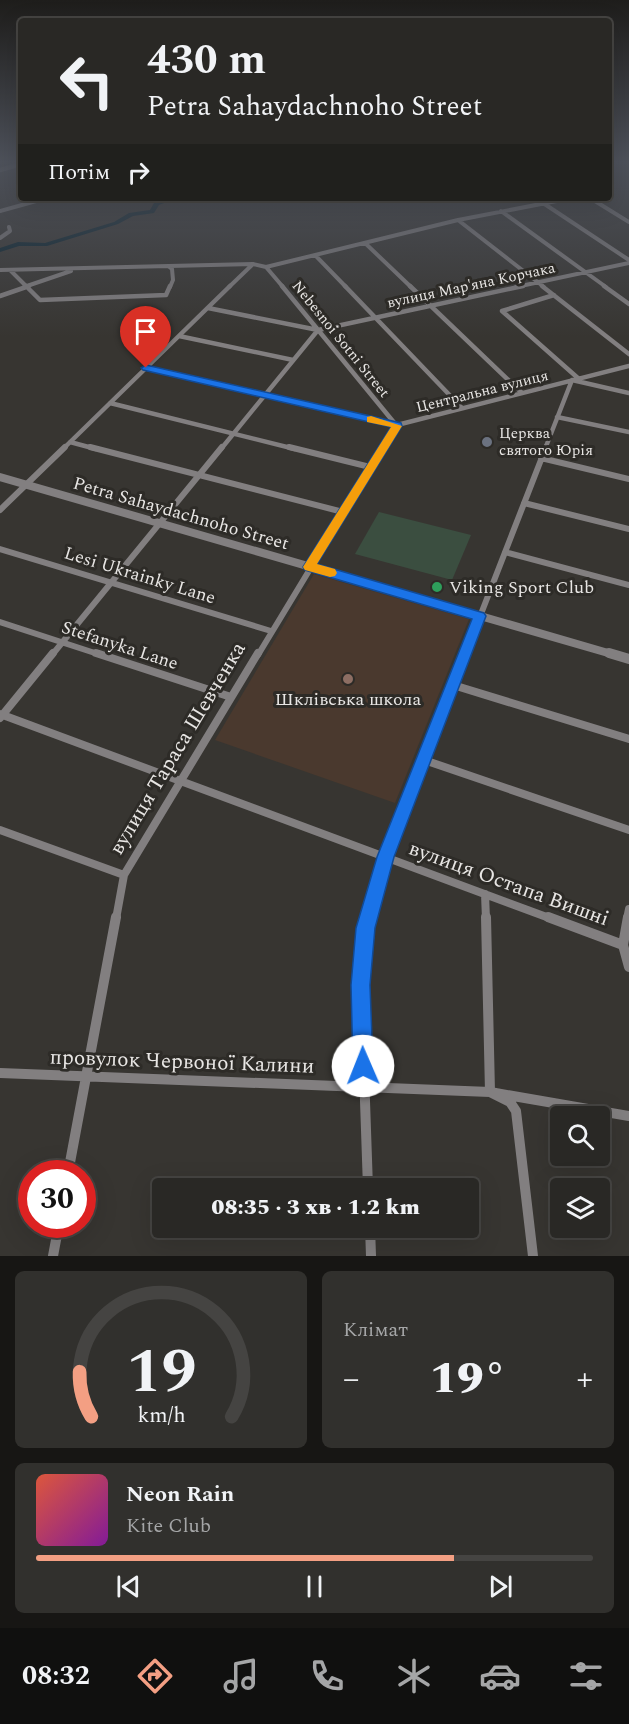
<!DOCTYPE html>
<html lang="uk">
<meta charset="utf-8">
<style>
:root{--surface:#292825;--page:#31302d;--text:#f1f3f6;--muted:#a5a6a7;--line:#454442;--accent:#f39f83}
body{margin:0;font-family:Spectral,serif;background:var(--page);color:var(--text);height:100vh;display:flex;flex-direction:column;font-size:22px;white-space:nowrap}
*{box-sizing:border-box;margin:0}
p{font-size:20px;color:var(--muted)}
.icon{flex:none;width:33px;height:33px;fill:none;stroke:currentColor;stroke-width:2;stroke-linecap:round;stroke-linejoin:round}
.map{position:relative;height:1256px;overflow:hidden}
.panel{display:flex;flex-direction:column;gap:15px;padding:15px;background:#171614;flex:1}
.panel>*{flex:none}
.guide{position:absolute;left:18px;top:18px;width:594px;height:183px;border-radius:6px;box-shadow:0 6px 24px #0002,0 0 0 2px var(--line);background:#292825;color:var(--text);overflow:hidden}
.buttons{position:absolute;left:550px;top:1106px;display:grid;gap:12px}
.buttons a{display:grid;place-items:center;width:60px;height:60px;border-radius:6px;background:var(--surface);box-shadow:0 6px 24px #0002,0 0 0 2px var(--line);font-size:30px}
.speed{position:absolute;left:18px;top:1160px;display:flex;gap:12px;font-size:30px;font-weight:700;text-align:center}
.speed>*{display:grid;place-content:center;width:78px;height:78px;border-radius:50%;background:var(--surface);box-shadow:0 6px 24px #0002,0 0 0 2px var(--line);line-height:1}
.speed .limit{border:9px solid #d22;background:#fff;color:#111}
.pin{position:absolute;display:grid;place-items:center;width:51px;height:51px;color:#fff;margin:-62px -26px;border-radius:50% 50% 50% 0;rotate:-45deg;box-shadow:0 0 6px #0007}
.pin .icon{rotate:45deg}
.me{position:absolute;width:66px;margin:-33px;rotate:359deg;stroke-linejoin:round;filter:drop-shadow(0 0 4px #0008)}
.turn{display:flex;align-items:center;gap:21px;height:126px;padding:0 30px;font-size:27px}
.turn .icon{width:78px;height:78px;stroke-width:2.5}
.turn b{display:block;font-size:42px;line-height:51px}
.then{display:flex;align-items:center;height:57px;padding:0 30px;background:#0003;gap:12px;font-size:22px}
.big{font-size:45px;font-weight:800;line-height:1.1}
.panel .tile{flex:1;display:flex;flex-direction:column;justify-content:center;gap:9px;min-width:0;padding:0 21px;border-radius:9px;background:var(--page)}
.panel .dial{align-items:center;gap:0}
.dial svg{height:156px;overflow:visible;fill:none;stroke:var(--line);stroke-width:7;stroke-linecap:round;text-anchor:middle}
.dial text{fill:var(--text);stroke:none}
.song{display:flex;align-items:center;gap:18px}
.cover{width:72px;height:72px;border-radius:9px;background:linear-gradient(135deg,hsl(10 70% 55%),hsl(290 70% 35%))}
.played{height:6px;border-radius:3px;background:linear-gradient(90deg,var(--accent) 75%,var(--line) 75%)}
.keys{display:flex;justify-content:space-around;direction:ltr}
.heat{display:flex;justify-content:space-between;align-items:center;font-size:33px;direction:ltr}
.panel .tiles{flex:1;display:grid;gap:15px;grid-template-columns:1fr 1fr}
.tile:last-child{grid-column:span 2}
.trip{position:absolute;left:152px;top:1178px;width:327px;height:60px;border-radius:6px;background:var(--surface);box-shadow:0 6px 24px #0002,0 0 0 2px var(--line);font-weight:800;line-height:60px;text-align:center}
.dock{display:flex;height:96px;justify-content:space-around;align-items:center;background:#10100f;color:var(--muted)}
.dock .icon{width:42px;height:42px}
.dock .active{color:var(--accent)}
.dock b{font-size:27px;color:var(--text)}
.map>svg:first-child{display:block}
</style>
<div class="map">
<svg width="629" height="1256" viewBox="0 0 629 1256">
<rect width="100%" height="100%" fill="#373531"/>
<path fill="#4a392e" d="M 314,574 L 469,619 L 395,803 L 215,740 Z"/>
<path fill="#3b4e40" d="M 379,512 L 471,535 L 452,580 L 355,554 Z"/>
<g fill="none" stroke-linecap="round" stroke-linejoin="round">
<path fill="#04202c" fill-rule="evenodd" d="M 168,198 L 177,198 L 159,205 L 154,213 L 133,216 L 118,224 L 47,246 L 19,246 L 0,252 L 0,248 L 18,242 L 45,243 L 114,222 L 129,213 L 150,210 L 154,203 Z"/>
<path stroke="#827f80" stroke-width="4" d="M 590,198 L 629,222
M 543,203 L 629,260
M 0,211 L 47,198
M 501,211 L 606,287
M 458,220 L 544,287
M 0,238 L 10,231 L 9,227
M 365,243 L 411,287
M 315,255 L 346,287
M 168,266 L 172,269 L 173,280 L 170,287
M 266,267 L 283,287
M 0,270 L 253,264
M 10,270 L 27,287
M 24,287 L 71,271
M 229,287 L 253,264 L 266,267 L 458,220 L 572,198
M 516,287 L 629,263"/>
<path stroke="#827f80" stroke-width="4.5" d="M 26,286 L 40,300 L 166,295 L 170,286
M 282,286 L 396,425
M 345,286 L 462,408
M 410,286 L 522,393
M 542,286 L 629,354
M 604,286 L 629,304
M 554,295 L 502,311 L 579,379
M 0,296 L 29,286
M 208,308 L 318,330 L 523,286
M 179,336 L 293,360
M 146,368 L 397,425
M 110,403 L 295,449
M 557,417 L 629,432
M 70,442 L 96,449
M 63,449 L 230,286
M 221,449 L 318,330
M 383,449 L 397,425 L 629,366
M 545,449 L 572,380 L 629,393"/>
<path stroke="#827f80" stroke-width="6" d="M 90,447 L 343,512
M 289,447 L 370,467
M 541,458 L 629,479
M 524,503 L 629,529
M 0,510 L 65,447
M 0,549 L 271,631
M 505,552 L 629,585
M 0,622 L 101,655
M 52,655 L 222,447
M 258,655 L 384,447
M 465,655 L 546,447"/>
<path stroke="#827f80" stroke-width="8" d="M 96,653 L 231,697
M 453,685 L 629,739
M 0,714 L 552,919
M 0,718 L 53,653
M 424,760 L 629,830
M 0,830 L 124,875
M 485,894 L 486,919
M 116,919 L 124,875 L 258,653
M 369,919 L 386,857 L 465,653
M 627,919 L 629,909"/>
<path stroke="#827f80" stroke-width="10" d="M 486,917 L 490,1092 L 510,1102 L 516,1111 L 533,1256
M 548,917 L 623,945
M 628,917 L 623,945 L 629,967
M 0,1073 L 490,1092 L 629,1116
M 68,1173 L 116,917
M 368,1188 L 361,985 L 369,917
M 370,1227 L 371,1256
M 53,1256 L 59,1224"/>
<path stroke="#827f80" stroke-width="4.5" d="M 0,170 L 21,164"/>
<path stroke="#827f80" stroke-width="8" d="M 0,477 L 615,655"/>
<path stroke="#827f80" stroke-width="10" d="M 609,653 L 629,659"/>
</g>
<linearGradient id="sky" x2="0" y2="1"><stop stop-color="#1e1d1b"/><stop offset="0.48" stop-color="#4d515a"/><stop offset="1" stop-color="#4d515a" stop-opacity="0"/></linearGradient>
<rect width="629" height="337" fill="url(#sky)"/>
<path fill="#1a73e8" stroke="#114b97" stroke-width="1.5" d="M 146,365 L 401,423 L 402,426 L 317,564 L 484,613 L 486,616 L 394,857 L 375,928 L 370,985 L 373,1066 L 370,1073 L 363,1076 L 356,1073 L 353,1066 L 351,985 L 356,928 L 377,857 L 472,619 L 305,570 L 303,567 L 391,427 L 143,370 L 141,368 Z"/>
<path fill="#f59e0b" d="M 371,416 L 402,426 L 317,564 L 335,569 L 337,573 L 335,576 L 330,577 L 305,570 L 303,567 L 391,427 L 367,422 L 367,417 Z"/>
<circle fill="#6b7280" stroke="#2d2b27" stroke-width="2" cx="487" cy="442" r="6"/>
<circle fill="#2e9e5b" stroke="#2d2b27" stroke-width="2" cx="437" cy="587" r="6"/>
<circle fill="#8d6e63" stroke="#2d2b27" stroke-width="2" cx="348" cy="679" r="6"/>
<g text-anchor="middle" stroke-width="6" stroke-linejoin="round" paint-order="stroke">
<g font-size="15" fill="#e8e6e4" stroke="#2d2b27">
<text transform="translate(471 285) rotate(-12)" y="5">вулиця Мар'яна Корчака</text>
<text transform="translate(341 339) rotate(51)" y="5">Nebesnoi Sotni Street</text>
<text transform="translate(482 391) rotate(-14)" y="5">Центральна вулиця</text>
</g>
<g font-size="15" fill="#e8e6e4" stroke="#2d2b27" text-anchor="start">
<text x="499" y="438">Церква<tspan x="499" dy="17">святого Юрія</tspan></text>
</g>
<g font-size="18" fill="#e8e6e4" stroke="#2d2b27">
<text transform="translate(181 513) rotate(16)" y="6">Petra Sahaydachnoho Street</text>
<text transform="translate(140 575) rotate(17)" y="6">Lesi Ukrainky Lane</text>
<text transform="translate(120 645) rotate(18)" y="6">Stefanyka Lane</text>
</g>
<g font-size="18" fill="#e8e6e4" stroke="#2d2b27" text-anchor="start">
<text x="449" y="593">Viking Sport Club</text>
<text x="348" y="705" text-anchor="middle">Шклівська школа</text>
</g>
<g font-size="21" fill="#e8e6e4" stroke="#2d2b27">
<text transform="translate(177 748) rotate(-59)" y="7">вулиця Тараса Шевченка</text>
<text transform="translate(509 883) rotate(20)" y="7">вулиця Остапа Вишні</text>
<text transform="translate(182 1061) rotate(2)" y="7">провулок Червоної Калини</text>
</g>
</g>
</svg>
<div class="buttons">
<a><svg class="icon" aria-label="search" viewBox="0 0 24 24"><circle cx="10" cy="10" r="6"/><path d="M15 15l6 6"/></svg></a>
<a><svg class="icon" aria-label="layers" viewBox="0 0 24 24"><path d="M12 4l9 5-9 5-9-5zM3 14l9 5 9-5"/></svg></a>
</div>
<div class="speed"><div class="limit">30</div></div>
<div class="pin" style="left:146px;top:368px;background:#d93025"><svg class="icon" aria-label="arrive" viewBox="0 0 24 24"><path d="M6 21V4h12l-3 4 3 4H6"/></svg></div>
<svg class="me" style="left:363px;top:1066px" viewBox="-20 -20 40 40"><circle r="19" fill="#fff"/><path d="M0-13L10 11 0 6-10 11z" fill="#1a73e8"/></svg>
<div class="trip">08:35 · 3 хв · 1.2 km</div>
<div class="guide">
<div class="turn"><svg class="icon" aria-label="left" viewBox="0 0 24 24"><path d="M17 20v-9H6M10 6l-5 5 5 5"/></svg><div><b>430 m</b>Petra Sahaydachnoho Street</div></div>
<div class="then">Потім<svg class="icon" aria-label="right" viewBox="0 0 24 24"><path d="M7 20v-9h11M14 6l5 5-5 5"/></svg></div>
</div>
</div>
<section class="panel">
<div class="tiles">
<div class="tile dial"><svg viewBox="0 0 100 80">
<path d="M14 69A42 42 0 1 1 86 69"/>
<path d="M14 69A42 42 0 0 1 8 46" stroke="#f39f83"/>
<text x="50" y="56" font-size="32" font-weight="700">19</text>
<text x="50" y="72" font-size="11">km/h</text>
</svg></div>
<div class="tile"><p>Клімат</p>
<div class="heat"><a>−</a><b class="big">19°</b><a>+</a></div>
</div>
<div class="tile">
<div class="song"><i class="cover"></i><div><b>Neon Rain</b><p>Kite Club</p></div></div>
<div class="played"></div>
<div class="keys"><svg class="icon" aria-label="previous" viewBox="0 0 24 24"><path d="M18 5L8 12l10 7zM5 5v14"/></svg><svg class="icon" aria-label="pause" viewBox="0 0 24 24"><path d="M8 5v14M16 5v14"/></svg><svg class="icon" aria-label="next" viewBox="0 0 24 24"><path d="M6 5l10 7-10 7zM19 5v14"/></svg></div>
</div>
</div>
</section>
<nav class="dock">
<b>08:32</b>
<svg class="icon active" aria-label="directions" viewBox="0 0 24 24"><path d="M12 3l9 9-9 9-9-9zM9 14v-3h6M13 9l2 2-2 2"/></svg>
<svg class="icon" aria-label="music" viewBox="0 0 24 24"><path d="M9 18V5l10-2v13"/><circle cx="6" cy="18" r="3"/><circle cx="16" cy="16" r="3"/></svg>
<svg class="icon" aria-label="phone" viewBox="0 0 24 24"><path d="M5 4h4l2 5-3 2q2 4 5 5l2-3 5 2v4C11 20 4 13 5 4z"/></svg>
<svg class="icon" aria-label="climate" viewBox="0 0 24 24"><path d="M12 3v18M4 7l16 10M4 17L20 7"/></svg>
<svg class="icon" aria-label="car" viewBox="0 0 24 24"><path d="M5 17H2v-5l4-1 3-4h7l3 4 3 1v5h-3M9 17h6M6 11h13"/><circle cx="7" cy="17" r="2"/><circle cx="17" cy="17" r="2"/></svg>
<svg class="icon" aria-label="filters" viewBox="0 0 24 24"><path d="M4 7h16M4 17h16"/><circle cx="9" cy="7" r="2"/><circle cx="15" cy="17" r="2"/></svg>
</nav>
